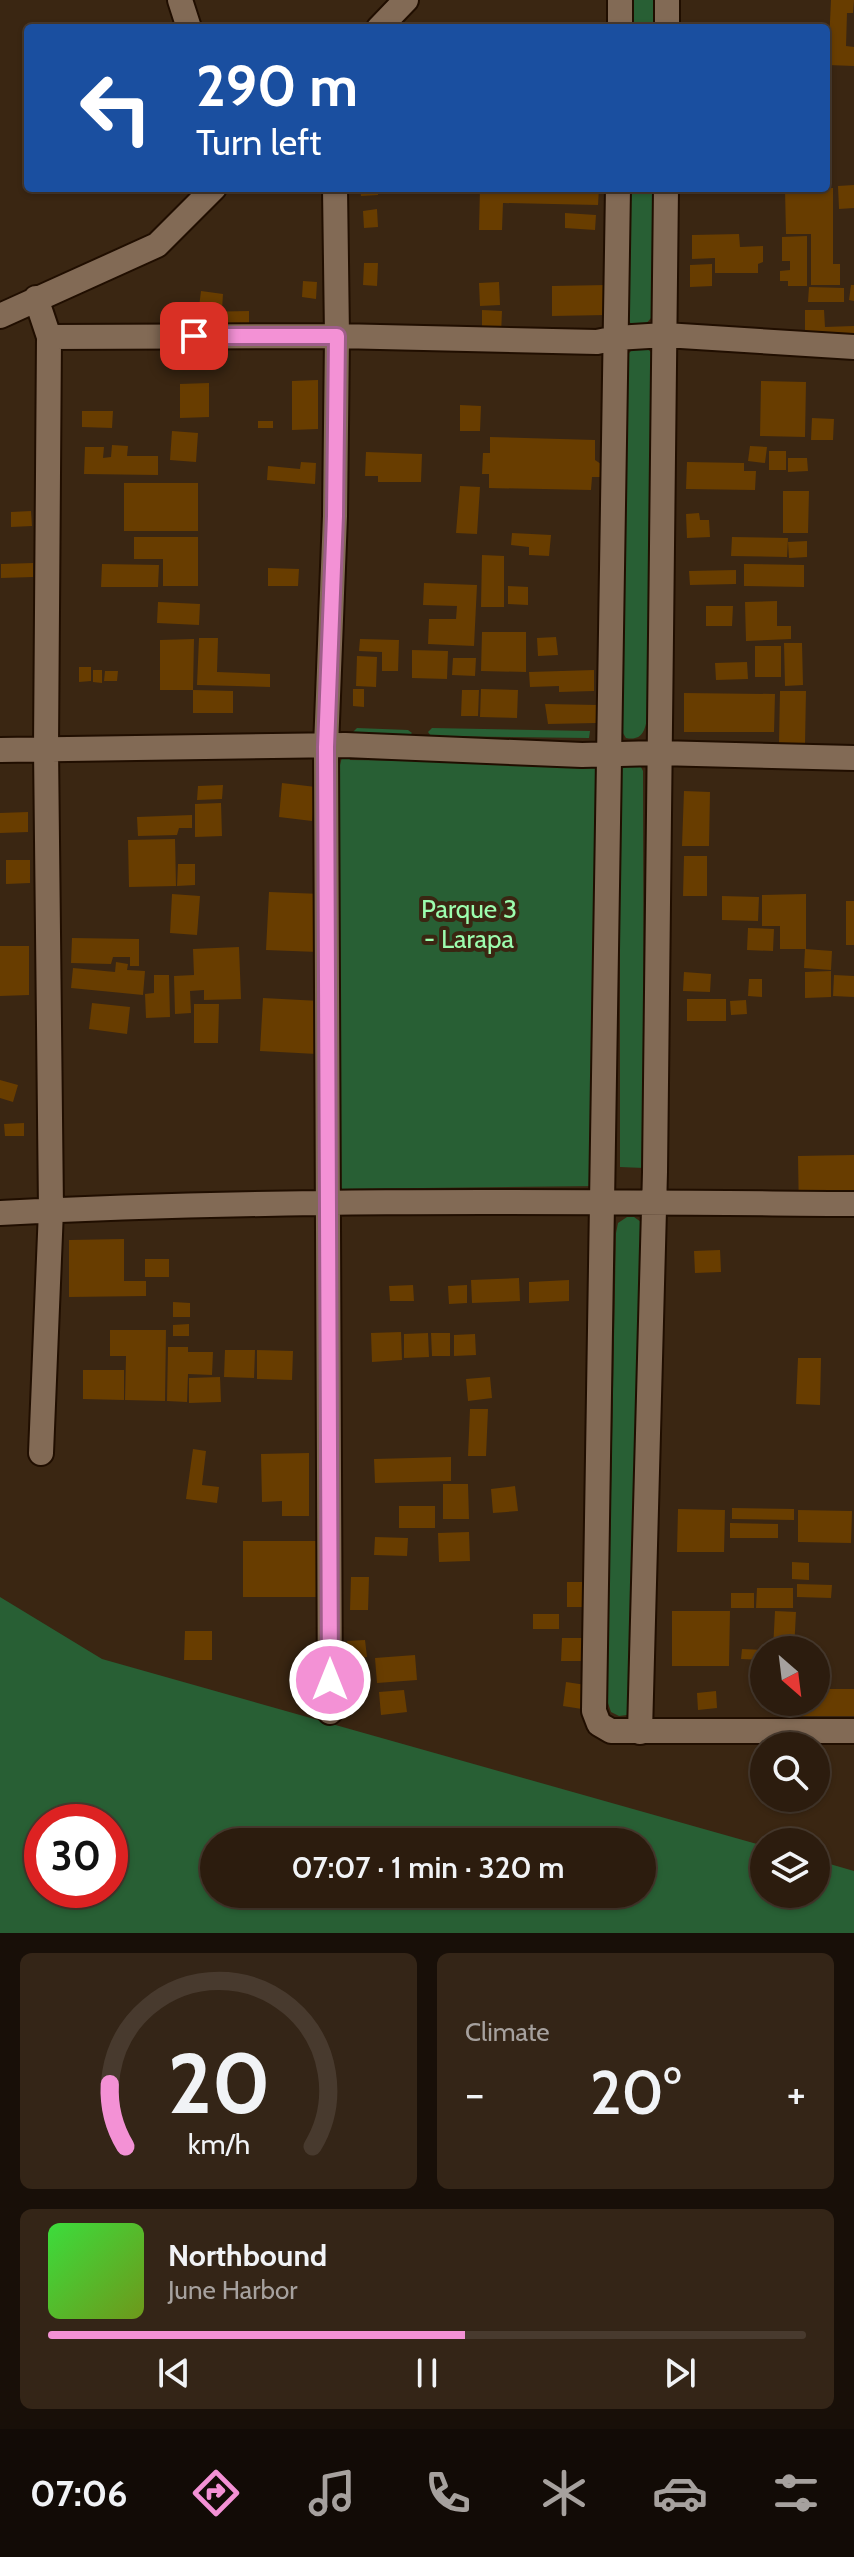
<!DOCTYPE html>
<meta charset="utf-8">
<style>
:root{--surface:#2c1c0e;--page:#342517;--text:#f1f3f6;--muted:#a6a19e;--line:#483a2e;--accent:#f391d5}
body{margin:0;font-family:Cabin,sans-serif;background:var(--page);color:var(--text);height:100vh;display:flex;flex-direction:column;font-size:30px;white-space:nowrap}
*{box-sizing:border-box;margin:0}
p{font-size:26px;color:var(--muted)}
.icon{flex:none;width:44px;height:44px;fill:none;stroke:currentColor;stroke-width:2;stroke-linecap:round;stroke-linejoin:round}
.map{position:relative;height:1933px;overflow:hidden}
.panel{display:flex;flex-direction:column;gap:20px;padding:20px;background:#180f08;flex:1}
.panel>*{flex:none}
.hud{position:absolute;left:24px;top:24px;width:806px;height:168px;border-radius:8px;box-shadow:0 2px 6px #0004,0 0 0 2px var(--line);background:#1a4fa0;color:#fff;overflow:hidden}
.needle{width:52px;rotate:152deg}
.fabs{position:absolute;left:750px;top:1636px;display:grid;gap:16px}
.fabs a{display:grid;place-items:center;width:80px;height:80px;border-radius:50%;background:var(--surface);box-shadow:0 2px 6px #0004,0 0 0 2px var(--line);font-size:40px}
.speed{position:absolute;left:24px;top:1804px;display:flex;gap:16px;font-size:40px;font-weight:700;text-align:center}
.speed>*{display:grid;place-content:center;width:104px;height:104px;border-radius:50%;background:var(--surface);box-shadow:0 2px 6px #0004,0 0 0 2px var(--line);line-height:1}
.speed .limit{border:12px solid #d22;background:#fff;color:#111}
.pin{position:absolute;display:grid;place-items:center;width:68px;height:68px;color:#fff;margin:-34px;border-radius:16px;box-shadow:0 4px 12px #0006}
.me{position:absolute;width:88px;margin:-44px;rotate:0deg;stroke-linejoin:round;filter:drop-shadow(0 0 6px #0008)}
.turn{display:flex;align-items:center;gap:28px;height:168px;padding:0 40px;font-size:36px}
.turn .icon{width:104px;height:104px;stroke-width:2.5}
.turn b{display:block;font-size:56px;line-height:68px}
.big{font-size:60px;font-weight:600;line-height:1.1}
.panel .tile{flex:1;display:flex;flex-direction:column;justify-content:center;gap:12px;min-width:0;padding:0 28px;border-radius:12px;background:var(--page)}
.panel .dial{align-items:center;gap:0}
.dial svg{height:208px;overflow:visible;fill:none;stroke:var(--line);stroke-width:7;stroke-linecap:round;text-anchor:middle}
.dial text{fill:var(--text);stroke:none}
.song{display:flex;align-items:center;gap:24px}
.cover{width:96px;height:96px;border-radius:12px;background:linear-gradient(135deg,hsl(120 70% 55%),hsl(80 70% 35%))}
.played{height:8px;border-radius:4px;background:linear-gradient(90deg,var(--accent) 55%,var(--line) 55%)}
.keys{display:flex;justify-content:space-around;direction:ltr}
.heat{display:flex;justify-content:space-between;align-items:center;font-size:44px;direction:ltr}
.panel .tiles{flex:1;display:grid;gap:20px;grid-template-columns:1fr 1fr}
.tile:last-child{grid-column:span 2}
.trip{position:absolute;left:200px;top:1828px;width:456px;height:80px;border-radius:40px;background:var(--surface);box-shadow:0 2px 6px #0004,0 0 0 2px var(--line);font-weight:600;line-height:80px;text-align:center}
.tabs{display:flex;height:128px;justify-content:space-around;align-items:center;background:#120b06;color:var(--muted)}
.tabs .icon{width:56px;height:56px}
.tabs .selected{color:var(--accent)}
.tabs b{font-size:36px;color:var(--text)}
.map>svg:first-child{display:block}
</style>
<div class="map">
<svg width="854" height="1933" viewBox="0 0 854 1933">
<rect width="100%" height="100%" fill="#3a2612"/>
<path fill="#285f34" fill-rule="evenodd" d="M 629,0 L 658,0 L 658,28 L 629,28 Z
M 626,188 L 655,188 L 652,317 L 644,326 C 633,328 629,323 624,313 Z
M 645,347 L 651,352 L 654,359 L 647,718 C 645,731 642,741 626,738 L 621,730 L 621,718 L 627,355 L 633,349 Z
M 357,728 L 408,730 L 412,733 L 408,737 L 356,736 L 353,732 Z
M 432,728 L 590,731 L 589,738 L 431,736 L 428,732 Z
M 345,745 L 350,760 L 605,763 L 599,1186 L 338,1189 L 338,773 Z
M 623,763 L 639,763 L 643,771 L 644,1168 L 620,1167 L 620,769 Z
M 627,1217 L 634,1217 L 641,1222 L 644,1231 L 633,1707 L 627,1715 L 619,1716 L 611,1712 L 607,1700 L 616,1233 L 618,1223 Z
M 0,1597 L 102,1659 L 764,1846 L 764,1894 L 816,1894 L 816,1860 L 854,1871 L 854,1933 L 0,1933 ZM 42,1822 L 110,1822 L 110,1890 L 42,1890 ZM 214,1842 L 642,1842 L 642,1894 L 214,1894 Z"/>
<path fill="#683d00" d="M 831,0 L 854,0 L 853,13 L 847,13 L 846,46 L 854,47 L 854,66 L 828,65 Z
M 854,185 L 854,208 L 839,209 L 838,186 Z
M 360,188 L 378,188 L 378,195 L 361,196 Z
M 480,188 L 599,188 L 598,205 L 503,203 L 502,230 L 479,230 Z
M 800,188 L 833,188 L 833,264 L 840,264 L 840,285 L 811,285 L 811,234 L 786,234 L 785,190 Z
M 377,209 L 378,227 L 364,228 L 363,211 Z
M 565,213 L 596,215 L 595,230 L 565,228 Z
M 739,234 L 740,247 L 763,246 L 763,262 L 758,264 L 758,273 L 715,273 L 715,258 L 692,259 L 692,235 Z
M 807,236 L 807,286 L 788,286 L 788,281 L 780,281 L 780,271 L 790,270 L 790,261 L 782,261 L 782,237 Z
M 364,263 L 378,263 L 377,286 L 363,285 Z
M 712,264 L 712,286 L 690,287 L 690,265 Z
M 303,281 L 317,282 L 316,299 L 302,297 Z
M 499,282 L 500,305 L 480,306 L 479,283 Z
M 607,285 L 607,315 L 552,316 L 552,286 Z
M 851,285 L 854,285 L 854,301 L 849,300 Z
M 809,287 L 844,288 L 844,302 L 808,302 Z
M 201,291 L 223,294 L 222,310 L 199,307 Z
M 482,310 L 502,311 L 501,335 L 482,334 Z
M 805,310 L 824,310 L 825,327 L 854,326 L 854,340 L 805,341 Z
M 249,311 L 249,329 L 200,329 L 200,312 Z
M 318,380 L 318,429 L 292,430 L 292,381 Z
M 761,381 L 806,382 L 805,437 L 760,436 Z
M 209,383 L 209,417 L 180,418 L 180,384 Z
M 460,405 L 481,406 L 480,431 L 460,431 Z
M 82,411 L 113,411 L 112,428 L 82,427 Z
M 812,418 L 834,419 L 833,440 L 811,440 Z
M 258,421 L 273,421 L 273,428 L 258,428 Z
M 172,431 L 198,433 L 196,462 L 170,460 Z
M 490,437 L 595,440 L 595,460 L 601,464 L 601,477 L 592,477 L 591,490 L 489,488 L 489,474 L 482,474 L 483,453 L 490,453 Z
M 112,445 L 128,446 L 127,456 L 158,456 L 158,475 L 84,474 L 85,447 L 104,447 L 103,458 L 111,457 Z
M 750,446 L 767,447 L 765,463 L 748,461 Z
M 769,451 L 786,451 L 786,470 L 769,470 Z
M 366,452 L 422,454 L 421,482 L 378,482 L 378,476 L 365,476 Z
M 788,458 L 807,458 L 808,471 L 788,472 Z
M 301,462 L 316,463 L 315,484 L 267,480 L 268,466 L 300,469 Z
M 687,462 L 744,463 L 744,471 L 756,471 L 755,490 L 686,489 Z
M 124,483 L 198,483 L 198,531 L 124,531 Z
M 460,486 L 480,487 L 477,534 L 456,533 Z
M 783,491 L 809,491 L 808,533 L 783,533 Z
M 31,511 L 32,526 L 11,527 L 11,512 Z
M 699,513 L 700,520 L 709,520 L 710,537 L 687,538 L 686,514 Z
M 512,533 L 551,535 L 549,556 L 529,555 L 529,547 L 511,545 Z
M 134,537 L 198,537 L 198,586 L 163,586 L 163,559 L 134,559 Z
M 732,537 L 788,538 L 787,557 L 731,556 Z
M 807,541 L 807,557 L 789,558 L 788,542 Z
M 482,555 L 504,556 L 504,607 L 481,607 Z
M 33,563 L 33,577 L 1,578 L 1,564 Z
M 102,564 L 159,565 L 158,587 L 101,587 Z
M 744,564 L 804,565 L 804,587 L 744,586 Z
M 268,568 L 299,569 L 298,586 L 268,586 Z
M 736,570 L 736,584 L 690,585 L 689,571 Z
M 424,583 L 477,585 L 474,646 L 428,644 L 429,619 L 456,619 L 457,606 L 423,605 Z
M 508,586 L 528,587 L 528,605 L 508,604 Z
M 777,601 L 777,626 L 791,626 L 791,639 L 746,641 L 745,602 Z
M 158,602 L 200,604 L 199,625 L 157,623 Z
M 706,606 L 733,606 L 732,626 L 706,626 Z
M 482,632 L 526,632 L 526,672 L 481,671 Z
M 556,637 L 558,655 L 538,656 L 537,638 Z
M 199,638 L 218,638 L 217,672 L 270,674 L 270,687 L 197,685 Z
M 194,639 L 193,690 L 160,690 L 160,640 Z
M 360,639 L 399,640 L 398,671 L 382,671 L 382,652 L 359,651 Z
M 784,643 L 802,643 L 803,685 L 785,686 Z
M 755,646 L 781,646 L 781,677 L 755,677 Z
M 412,650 L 448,651 L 447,679 L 412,678 Z
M 357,656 L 377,657 L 376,687 L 356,686 Z
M 453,658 L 476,658 L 475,676 L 452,675 Z
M 747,662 L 748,679 L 716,680 L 715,663 Z
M 79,667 L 91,667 L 91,681 L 79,682 Z
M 93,670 L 102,670 L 102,683 L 93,682 Z
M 594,670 L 594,691 L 559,692 L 559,686 L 530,687 L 529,672 Z
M 105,671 L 118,671 L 117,681 L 104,681 Z
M 353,689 L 364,689 L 364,707 L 353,706 Z
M 481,689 L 518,690 L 517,718 L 480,717 Z
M 193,690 L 233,691 L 233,713 L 193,713 Z
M 462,690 L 479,690 L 478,716 L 461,716 Z
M 780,691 L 806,691 L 805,744 L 779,744 Z
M 684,693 L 775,694 L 774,732 L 684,732 Z
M 545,704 L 598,705 L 596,723 L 548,724 Z
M 282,783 L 316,787 L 312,821 L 279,817 Z
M 223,785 L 222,799 L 197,800 L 198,786 Z
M 684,791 L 710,792 L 709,846 L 682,846 Z
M 221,803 L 222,836 L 195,837 L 195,804 Z
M 28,812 L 28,832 L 0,833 L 0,813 Z
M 192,815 L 192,828 L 179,828 L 177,835 L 138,836 L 137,817 Z
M 175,839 L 176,886 L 129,887 L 128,840 Z
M 684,856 L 707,856 L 707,896 L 683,896 Z
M 6,860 L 30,860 L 30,883 L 6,884 Z
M 178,864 L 195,864 L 195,885 L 177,886 Z
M 269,892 L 322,894 L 318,952 L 266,950 Z
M 172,894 L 200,896 L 197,935 L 170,933 Z
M 806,894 L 806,949 L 780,949 L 780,926 L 762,926 L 762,895 Z
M 722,896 L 759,897 L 758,921 L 722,920 Z
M 846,901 L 854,901 L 854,945 L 846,945 Z
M 748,928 L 774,929 L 773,951 L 747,950 Z
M 72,938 L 139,939 L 139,966 L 130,966 L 130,957 L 113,957 L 111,964 L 71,963 Z
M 0,946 L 29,946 L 29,995 L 0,996 Z
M 239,947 L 241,999 L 204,1000 L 204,990 L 190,991 L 191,1013 L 175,1014 L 174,976 L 194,975 L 193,949 Z
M 805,949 L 832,951 L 831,970 L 804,968 Z
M 116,962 L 128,964 L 127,970 L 145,971 L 143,995 L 71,988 L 73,968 L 115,972 Z
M 831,971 L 831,997 L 805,998 L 805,972 Z
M 684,972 L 711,974 L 710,992 L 683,991 Z
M 154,975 L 169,975 L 170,1017 L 146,1018 L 145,994 L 154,993 Z
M 834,975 L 854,976 L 854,997 L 833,996 Z
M 749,979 L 762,979 L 762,997 L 748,996 Z
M 263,998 L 320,1001 L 317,1054 L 260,1051 Z
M 687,999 L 726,999 L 726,1021 L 687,1021 Z
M 746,1000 L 747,1014 L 731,1015 L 730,1001 Z
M 92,1003 L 130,1007 L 127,1034 L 89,1029 Z
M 194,1004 L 219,1004 L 218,1043 L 194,1043 Z
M 0,1080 L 18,1085 L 13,1102 L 0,1098 Z
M 24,1123 L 24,1136 L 5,1136 L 4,1124 Z
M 854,1155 L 854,1214 L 799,1215 L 798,1156 Z
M 124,1239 L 124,1281 L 146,1281 L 146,1296 L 69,1297 L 69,1240 Z
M 720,1250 L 721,1272 L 695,1273 L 694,1251 Z
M 145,1259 L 169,1259 L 169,1277 L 145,1277 Z
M 519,1278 L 520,1301 L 472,1303 L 471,1280 Z
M 569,1280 L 569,1301 L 529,1303 L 529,1282 Z
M 413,1285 L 414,1301 L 390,1301 L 389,1286 Z
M 467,1285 L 467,1303 L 449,1304 L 448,1286 Z
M 173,1302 L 190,1303 L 190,1317 L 173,1317 Z
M 189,1324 L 189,1336 L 173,1336 L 173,1325 Z
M 110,1330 L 166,1330 L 165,1401 L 125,1400 L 126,1356 L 110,1356 Z
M 401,1332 L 402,1360 L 372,1362 L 371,1333 Z
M 428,1333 L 429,1357 L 404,1358 L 404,1334 Z
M 431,1333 L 450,1333 L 450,1356 L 432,1356 Z
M 475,1334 L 476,1355 L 454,1356 L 454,1335 Z
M 168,1347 L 188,1347 L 188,1352 L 213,1352 L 212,1375 L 188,1374 L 187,1402 L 167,1401 Z
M 225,1350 L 255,1350 L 254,1378 L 224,1377 Z
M 257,1350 L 293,1351 L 292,1380 L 257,1379 Z
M 798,1358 L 821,1358 L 820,1405 L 796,1404 Z
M 83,1370 L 124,1370 L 124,1400 L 83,1399 Z
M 220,1377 L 221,1402 L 189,1403 L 189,1378 Z
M 490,1377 L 492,1398 L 468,1401 L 466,1379 Z
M 470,1409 L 488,1409 L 486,1456 L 468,1456 Z
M 193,1449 L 206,1451 L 202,1485 L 219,1487 L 217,1503 L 186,1499 Z
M 309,1453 L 309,1516 L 282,1516 L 282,1501 L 262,1502 L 261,1454 Z
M 451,1457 L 451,1481 L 375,1483 L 374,1459 Z
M 443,1484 L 468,1484 L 469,1519 L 443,1519 Z
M 515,1486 L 518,1511 L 493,1513 L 491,1489 Z
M 399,1506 L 435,1506 L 435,1528 L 399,1528 Z
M 732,1508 L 794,1509 L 794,1520 L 732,1519 Z
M 678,1509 L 725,1510 L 724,1552 L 677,1552 Z
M 798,1510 L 852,1511 L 851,1543 L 798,1542 Z
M 730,1523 L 778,1524 L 778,1538 L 730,1538 Z
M 469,1532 L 470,1561 L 439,1562 L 438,1533 Z
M 375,1537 L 408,1538 L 407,1556 L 374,1555 Z
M 243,1541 L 318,1541 L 318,1597 L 243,1597 Z
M 792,1562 L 809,1563 L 809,1580 L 792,1579 Z
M 351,1577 L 369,1577 L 368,1610 L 350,1610 Z
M 567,1582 L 587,1582 L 587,1607 L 567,1607 Z
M 797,1584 L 832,1585 L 831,1598 L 797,1597 Z
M 757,1588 L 793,1588 L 793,1608 L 756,1608 Z
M 731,1593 L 754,1593 L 754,1608 L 731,1608 Z
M 672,1611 L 730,1611 L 729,1666 L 672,1666 Z
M 775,1611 L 796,1612 L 794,1650 L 773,1650 Z
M 533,1614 L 559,1614 L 559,1629 L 533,1629 Z
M 185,1631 L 212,1631 L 212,1660 L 184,1660 Z
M 562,1638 L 587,1638 L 587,1661 L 561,1661 Z
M 365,1640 L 367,1657 L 349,1659 L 347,1641 Z
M 742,1649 L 764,1650 L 764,1660 L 741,1659 Z
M 415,1655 L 417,1680 L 377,1683 L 375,1658 Z
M 566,1682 L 586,1685 L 582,1709 L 563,1706 Z
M 816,1689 L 854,1689 L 854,1716 L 791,1716 L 791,1702 L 816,1702 Z
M 404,1690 L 407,1712 L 381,1715 L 379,1692 Z
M 716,1691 L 717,1708 L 698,1710 L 697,1693 Z"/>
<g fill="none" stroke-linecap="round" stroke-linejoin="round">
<g stroke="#200e00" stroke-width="28">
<path id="minor" d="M 180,0 L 189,28
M 379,28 L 406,0
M 620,28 L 620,0
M 667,28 L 667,0
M 618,188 L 594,1711 L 599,1724 L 611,1731 L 854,1731
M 36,298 L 49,337 L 46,748 L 51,1210 L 41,1453
M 0,316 L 157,245 L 214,188
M 49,337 L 337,336 L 597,342 L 616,338 L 665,335 L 854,347
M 0,750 L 345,745 L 582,755 L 658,753 L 854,758
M 0,1213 C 284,1198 569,1202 854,1204
M 330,1712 L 326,747 L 335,516 L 337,336 L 335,188
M 640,1732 L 655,1172 L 666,188"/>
</g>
<use href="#minor" stroke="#826a55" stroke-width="24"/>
</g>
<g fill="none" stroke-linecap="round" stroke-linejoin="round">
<g stroke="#9e5e8a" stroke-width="20">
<path id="route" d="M 194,336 L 337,336 L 335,516 L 326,747 L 330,1680"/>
</g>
<use href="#route" stroke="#f391d5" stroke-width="14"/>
</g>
<g text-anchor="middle" stroke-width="8" stroke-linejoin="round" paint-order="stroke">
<g font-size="26" fill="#9cfdae" stroke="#3a2612">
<text x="469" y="918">Parque 3<tspan x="469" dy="30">- Larapa</tspan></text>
</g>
</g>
</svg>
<div class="fabs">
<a><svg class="needle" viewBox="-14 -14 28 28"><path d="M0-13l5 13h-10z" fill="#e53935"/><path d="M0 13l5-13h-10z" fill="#a6a19e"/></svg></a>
<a><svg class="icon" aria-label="search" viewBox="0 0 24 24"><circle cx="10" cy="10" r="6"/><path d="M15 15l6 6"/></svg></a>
<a><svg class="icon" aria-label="layers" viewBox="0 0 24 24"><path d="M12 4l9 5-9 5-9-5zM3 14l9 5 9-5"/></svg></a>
</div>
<div class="speed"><div class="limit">30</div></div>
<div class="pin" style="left:194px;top:336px;background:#d93025"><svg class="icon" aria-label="arrive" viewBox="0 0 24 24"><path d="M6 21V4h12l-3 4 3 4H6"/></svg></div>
<svg class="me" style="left:330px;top:1680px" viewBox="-20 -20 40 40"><circle r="17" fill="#f391d5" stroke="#fff" stroke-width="3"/><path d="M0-11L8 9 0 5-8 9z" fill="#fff"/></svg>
<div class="trip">07:07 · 1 min · 320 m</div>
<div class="hud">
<div class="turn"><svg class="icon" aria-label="left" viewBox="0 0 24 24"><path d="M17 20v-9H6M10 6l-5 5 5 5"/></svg><div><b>290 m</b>Turn left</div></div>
</div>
</div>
<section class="panel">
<div class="tiles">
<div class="tile dial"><svg viewBox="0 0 100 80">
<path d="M14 69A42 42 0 1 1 86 69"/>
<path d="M14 69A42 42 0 0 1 8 45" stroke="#f391d5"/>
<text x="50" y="56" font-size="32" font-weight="700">20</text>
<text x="50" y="72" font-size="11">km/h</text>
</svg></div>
<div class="tile"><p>Climate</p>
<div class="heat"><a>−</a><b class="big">20°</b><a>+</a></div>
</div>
<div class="tile">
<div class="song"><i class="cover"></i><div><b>Northbound</b><p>June Harbor</p></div></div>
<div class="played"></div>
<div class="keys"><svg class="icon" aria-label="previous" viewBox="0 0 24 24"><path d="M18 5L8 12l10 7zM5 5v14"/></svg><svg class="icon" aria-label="pause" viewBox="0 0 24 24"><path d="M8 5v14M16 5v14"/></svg><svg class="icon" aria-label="next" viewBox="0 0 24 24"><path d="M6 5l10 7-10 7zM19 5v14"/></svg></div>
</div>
</div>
</section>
<nav class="tabs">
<b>07:06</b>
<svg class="icon selected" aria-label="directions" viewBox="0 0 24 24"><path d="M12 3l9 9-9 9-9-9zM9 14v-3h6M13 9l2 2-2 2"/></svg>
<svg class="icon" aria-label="music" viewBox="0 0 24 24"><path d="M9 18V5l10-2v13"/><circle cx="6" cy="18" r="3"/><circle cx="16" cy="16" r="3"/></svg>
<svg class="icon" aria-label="phone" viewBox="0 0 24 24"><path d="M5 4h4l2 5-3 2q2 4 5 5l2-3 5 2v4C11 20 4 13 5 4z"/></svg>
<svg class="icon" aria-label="climate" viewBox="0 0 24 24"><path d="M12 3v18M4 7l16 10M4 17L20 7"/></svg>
<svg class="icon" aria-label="car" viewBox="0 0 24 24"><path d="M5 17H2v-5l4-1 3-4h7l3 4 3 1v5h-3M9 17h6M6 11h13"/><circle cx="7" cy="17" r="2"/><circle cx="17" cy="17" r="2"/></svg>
<svg class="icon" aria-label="filters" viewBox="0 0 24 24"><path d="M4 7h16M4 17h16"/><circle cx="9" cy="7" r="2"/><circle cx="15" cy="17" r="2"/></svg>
</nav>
